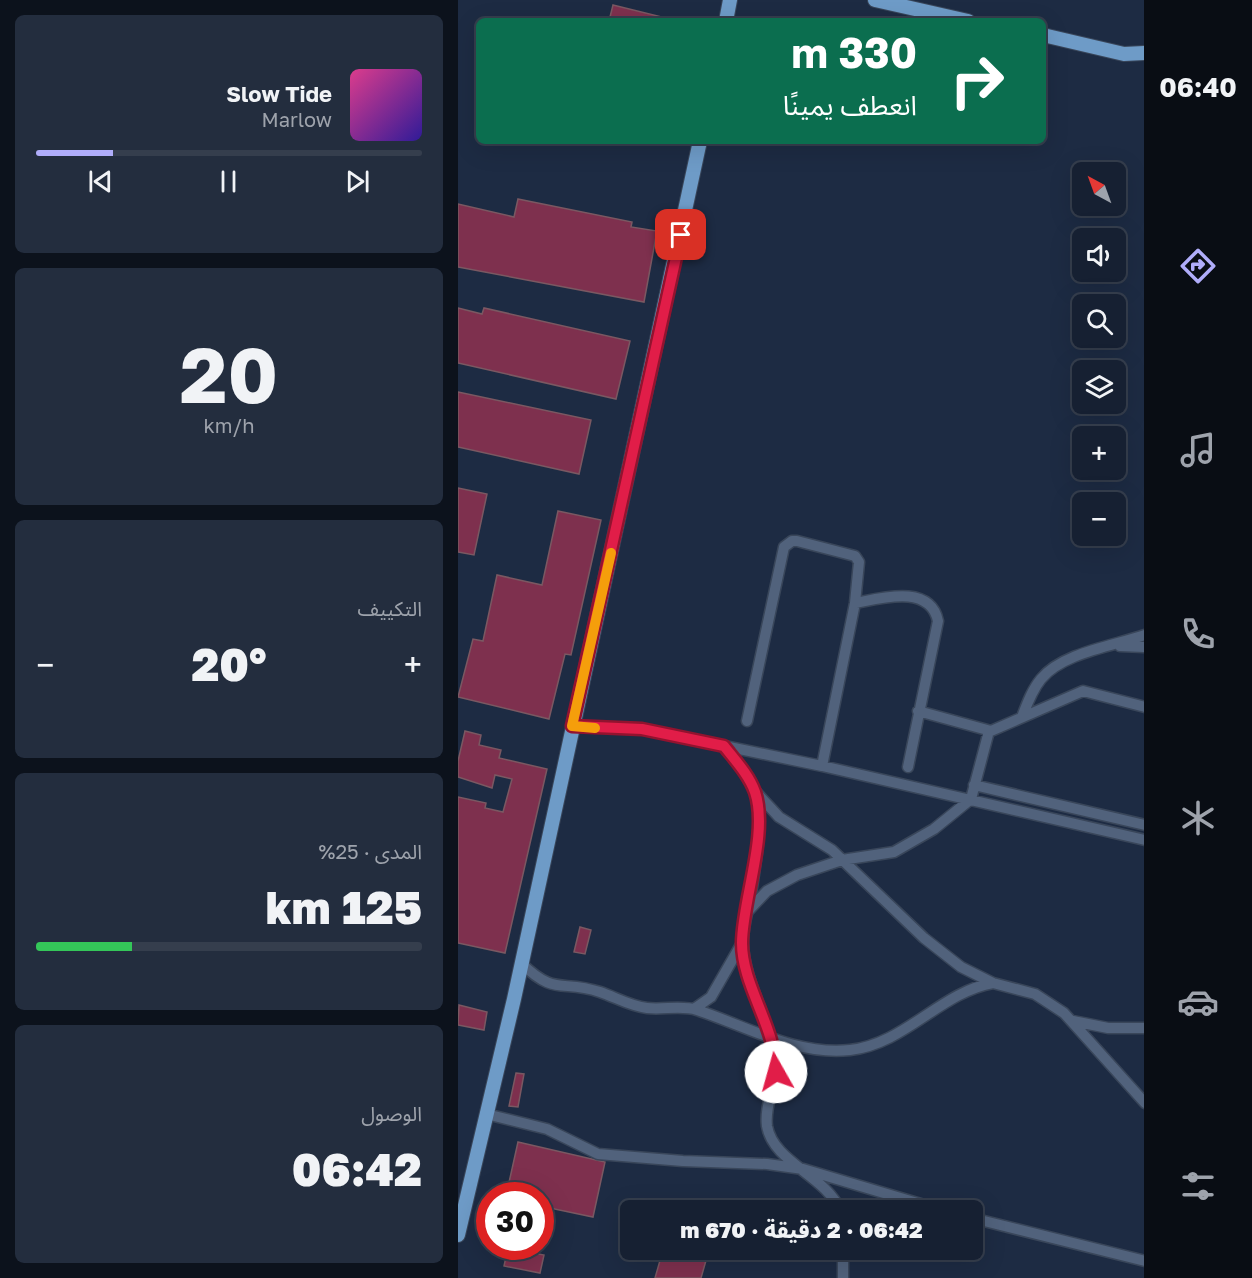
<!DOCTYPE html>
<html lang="ar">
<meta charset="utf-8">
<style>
:root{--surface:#162032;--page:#232d3e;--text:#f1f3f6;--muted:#9ea3ac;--line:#353e4d;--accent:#b0adfa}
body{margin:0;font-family:"Golos Text","Noto Sans Arabic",sans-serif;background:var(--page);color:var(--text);direction:rtl;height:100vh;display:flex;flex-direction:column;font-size:22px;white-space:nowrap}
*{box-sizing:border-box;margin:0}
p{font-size:20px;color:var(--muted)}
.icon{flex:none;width:33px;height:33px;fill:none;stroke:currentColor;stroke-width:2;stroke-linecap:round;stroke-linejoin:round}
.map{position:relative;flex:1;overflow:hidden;direction:ltr}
.side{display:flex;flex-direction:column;gap:15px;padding:15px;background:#0c121c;width:458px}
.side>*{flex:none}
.guide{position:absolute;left:18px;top:18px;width:570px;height:126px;border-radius:9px;box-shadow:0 6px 24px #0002,0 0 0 2px var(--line);direction:rtl;background:#0b6e4f;color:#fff;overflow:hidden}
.needle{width:39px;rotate:319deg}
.tools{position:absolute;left:614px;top:162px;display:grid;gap:12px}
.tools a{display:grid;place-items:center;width:54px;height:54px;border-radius:9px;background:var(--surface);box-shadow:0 6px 24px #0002,0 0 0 2px var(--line);font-size:30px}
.speed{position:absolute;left:18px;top:1182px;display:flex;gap:12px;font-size:30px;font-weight:700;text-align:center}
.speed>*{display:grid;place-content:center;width:78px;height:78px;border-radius:50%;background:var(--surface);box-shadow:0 6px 24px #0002,0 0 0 2px var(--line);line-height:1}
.speed .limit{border:9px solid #d22;background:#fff;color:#111}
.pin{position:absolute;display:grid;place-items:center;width:51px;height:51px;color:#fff;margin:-26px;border-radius:12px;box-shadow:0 3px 9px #0006}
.me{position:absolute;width:66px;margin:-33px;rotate:353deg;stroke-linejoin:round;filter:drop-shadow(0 0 4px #0008)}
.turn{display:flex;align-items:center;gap:21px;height:126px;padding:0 30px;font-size:27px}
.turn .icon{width:78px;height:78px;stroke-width:2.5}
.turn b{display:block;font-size:42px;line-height:51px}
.big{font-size:45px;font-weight:800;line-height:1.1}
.side .card{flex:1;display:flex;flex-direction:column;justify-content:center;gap:9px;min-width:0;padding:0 21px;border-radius:9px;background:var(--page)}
.side .dial{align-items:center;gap:0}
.dial b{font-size:78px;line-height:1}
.song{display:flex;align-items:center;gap:18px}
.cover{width:72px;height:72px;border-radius:9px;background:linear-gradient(135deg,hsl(330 70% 55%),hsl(250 70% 35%))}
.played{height:6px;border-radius:3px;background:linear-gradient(90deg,var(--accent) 20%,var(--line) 20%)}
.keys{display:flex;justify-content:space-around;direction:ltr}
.heat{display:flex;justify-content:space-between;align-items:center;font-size:33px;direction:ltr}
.charge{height:9px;border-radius:4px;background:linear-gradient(90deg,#34c759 25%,var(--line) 0)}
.trip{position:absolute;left:162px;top:1200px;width:363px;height:60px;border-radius:9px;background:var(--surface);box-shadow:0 6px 24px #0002,0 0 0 2px var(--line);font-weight:800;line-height:60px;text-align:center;direction:rtl}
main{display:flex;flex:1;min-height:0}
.tabs{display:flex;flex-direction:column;width:108px;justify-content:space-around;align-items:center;background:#090d14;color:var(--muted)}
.tabs .icon{width:42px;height:42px}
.tabs .selected{color:var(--accent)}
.tabs b{font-size:27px;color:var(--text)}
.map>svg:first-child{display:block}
</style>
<main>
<nav class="tabs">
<b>06:40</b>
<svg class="icon selected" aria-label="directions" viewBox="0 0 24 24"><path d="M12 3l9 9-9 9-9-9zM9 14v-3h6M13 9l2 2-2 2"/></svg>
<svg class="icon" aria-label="music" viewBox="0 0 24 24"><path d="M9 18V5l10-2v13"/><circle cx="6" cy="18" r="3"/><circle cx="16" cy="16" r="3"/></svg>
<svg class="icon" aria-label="phone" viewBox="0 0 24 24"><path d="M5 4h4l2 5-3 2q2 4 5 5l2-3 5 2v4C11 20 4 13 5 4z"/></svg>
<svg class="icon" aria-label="climate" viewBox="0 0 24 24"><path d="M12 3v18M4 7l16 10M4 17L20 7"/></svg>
<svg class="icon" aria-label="car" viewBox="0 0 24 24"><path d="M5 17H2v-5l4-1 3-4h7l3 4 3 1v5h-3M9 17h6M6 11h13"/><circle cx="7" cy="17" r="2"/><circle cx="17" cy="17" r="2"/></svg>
<svg class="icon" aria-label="filters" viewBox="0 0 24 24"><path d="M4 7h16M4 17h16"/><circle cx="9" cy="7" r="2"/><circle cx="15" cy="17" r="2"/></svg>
</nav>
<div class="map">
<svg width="687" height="1278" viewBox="0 0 687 1278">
<rect width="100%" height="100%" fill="#1d2b43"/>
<path fill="#7e304e" stroke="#7a5862" stroke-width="1.5" d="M 155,5 L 208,18 L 208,21 L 151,21 Z
M 60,199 L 174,222 L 173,227 L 199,231 L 186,302 L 0,267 L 0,204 L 56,217 Z
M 0,308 L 24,314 L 26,308 L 172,341 L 158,399 L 0,363 Z
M 0,392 L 133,420 L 121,474 L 0,447 Z
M 0,488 L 29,494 L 16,555 L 0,552 Z
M 100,511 L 143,520 L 113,655 L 107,654 L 91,719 L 0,697 L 15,639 L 25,641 L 39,575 L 84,585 Z
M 7,731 L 23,735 L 21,745 L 43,750 L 41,758 L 89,769 L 47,953 L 0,943 L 0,797 L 28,803 L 27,808 L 45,812 L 54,779 L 37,775 L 34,788 L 0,777 L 0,761 Z
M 122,927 L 133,930 L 127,954 L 116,952 Z
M 1,1005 L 29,1012 L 26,1030 L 0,1025 Z
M 58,1073 L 66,1074 L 60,1107 L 51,1106 Z
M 60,1142 L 147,1162 L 135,1217 L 82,1206 L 82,1196 L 48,1196 Z
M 50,1248 L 86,1255 L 82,1273 L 46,1266 Z
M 205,1250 L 221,1250 L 249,1257 L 243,1278 L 197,1278 Z"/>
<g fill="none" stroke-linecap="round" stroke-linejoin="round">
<g stroke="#39465a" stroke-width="13">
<path id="minor" d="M 397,603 C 424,598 472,584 480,621 L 450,767
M 662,646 L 687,647
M 460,711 L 533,731 L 625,691 L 687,707
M 564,717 C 569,704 574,690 583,679 C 604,653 655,646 687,635
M 289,721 L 326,547 L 334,541 L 339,541 L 397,556 L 401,562 L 397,603 L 364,766
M 114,726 L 184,729 L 364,766 L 687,840
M 266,746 C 277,760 291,775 297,792 C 307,819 296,872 292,900 C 289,914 284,931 285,945 C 287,984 312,1020 317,1059 C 320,1081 306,1104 309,1126 C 315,1162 368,1176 382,1210
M 516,785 L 687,825
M 298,792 L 321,817 L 374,850 L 466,938 L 503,967 L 535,983 L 577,994 L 606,1013 L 687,1103
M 290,911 L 309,891 L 339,875 L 384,860 L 436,852 L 476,829 L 513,799 L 531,731
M 63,963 C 98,997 103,979 142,992 C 157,997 172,1006 189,1008 C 205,1010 224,1005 239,1010 C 288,1026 339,1056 392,1050 C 447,1044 483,992 535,983
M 236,1009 L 253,997 L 284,943
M 615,1021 L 650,1028 L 687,1028
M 28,1114 L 89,1129 L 140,1154 L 225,1161 L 309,1164 L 345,1169 L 483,1210
M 514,1218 L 687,1261
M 385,1278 L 385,1250"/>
</g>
<g stroke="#39465a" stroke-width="16">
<path id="major" d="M 417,0 L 510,21
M 268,21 L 272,0
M 585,35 L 666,54 L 687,53
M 0,1235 L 56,999 L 242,141"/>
</g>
<use href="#minor" stroke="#51627c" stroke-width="10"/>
<use href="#major" stroke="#6e9bc7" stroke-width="14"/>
</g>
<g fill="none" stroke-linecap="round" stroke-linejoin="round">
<g stroke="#92132f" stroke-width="15">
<path id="route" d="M 223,235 L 114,726 L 184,729 L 266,746 C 277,760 291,775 297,792 C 311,834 284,901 284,943 C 284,986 318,1027 318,1072"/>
</g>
<use href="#route" stroke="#e11d48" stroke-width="10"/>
<path stroke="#f59e0b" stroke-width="10" d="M 137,728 L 114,726 L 153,553"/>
</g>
</svg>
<div class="tools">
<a><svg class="needle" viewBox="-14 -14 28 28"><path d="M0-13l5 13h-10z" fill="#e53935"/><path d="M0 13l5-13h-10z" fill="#9ea3ac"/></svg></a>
<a><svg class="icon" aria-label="sound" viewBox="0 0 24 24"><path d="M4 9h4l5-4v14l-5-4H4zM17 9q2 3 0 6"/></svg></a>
<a><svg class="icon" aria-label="search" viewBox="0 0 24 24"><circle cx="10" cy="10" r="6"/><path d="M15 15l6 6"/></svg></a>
<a><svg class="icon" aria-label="layers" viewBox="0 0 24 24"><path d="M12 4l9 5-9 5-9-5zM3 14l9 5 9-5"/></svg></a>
<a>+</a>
<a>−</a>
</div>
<div class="speed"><div class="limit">30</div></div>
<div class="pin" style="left:223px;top:235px;background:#d93025"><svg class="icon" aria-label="arrive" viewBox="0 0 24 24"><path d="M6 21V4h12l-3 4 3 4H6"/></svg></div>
<svg class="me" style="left:318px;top:1072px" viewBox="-20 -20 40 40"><circle r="19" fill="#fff"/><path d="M0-13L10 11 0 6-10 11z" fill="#e11d48"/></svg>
<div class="trip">06:42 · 2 دقيقة · 670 m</div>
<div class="guide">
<div class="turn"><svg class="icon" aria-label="right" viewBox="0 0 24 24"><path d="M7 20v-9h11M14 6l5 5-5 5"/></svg><div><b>330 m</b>انعطف يمينًا</div></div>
</div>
</div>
<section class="side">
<div class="card">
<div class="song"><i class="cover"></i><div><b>Slow Tide</b><p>Marlow</p></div></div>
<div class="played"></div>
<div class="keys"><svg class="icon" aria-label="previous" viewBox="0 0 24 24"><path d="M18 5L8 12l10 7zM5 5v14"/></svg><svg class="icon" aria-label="pause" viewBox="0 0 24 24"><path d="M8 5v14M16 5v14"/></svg><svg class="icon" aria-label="next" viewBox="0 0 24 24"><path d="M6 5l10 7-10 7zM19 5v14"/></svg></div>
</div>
<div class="card dial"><b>20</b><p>km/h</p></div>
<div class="card"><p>التكييف</p>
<div class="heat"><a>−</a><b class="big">20°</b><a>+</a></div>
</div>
<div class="card"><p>المدى · 25%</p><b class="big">125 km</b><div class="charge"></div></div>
<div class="card"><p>الوصول</p><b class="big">06:42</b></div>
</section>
</main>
